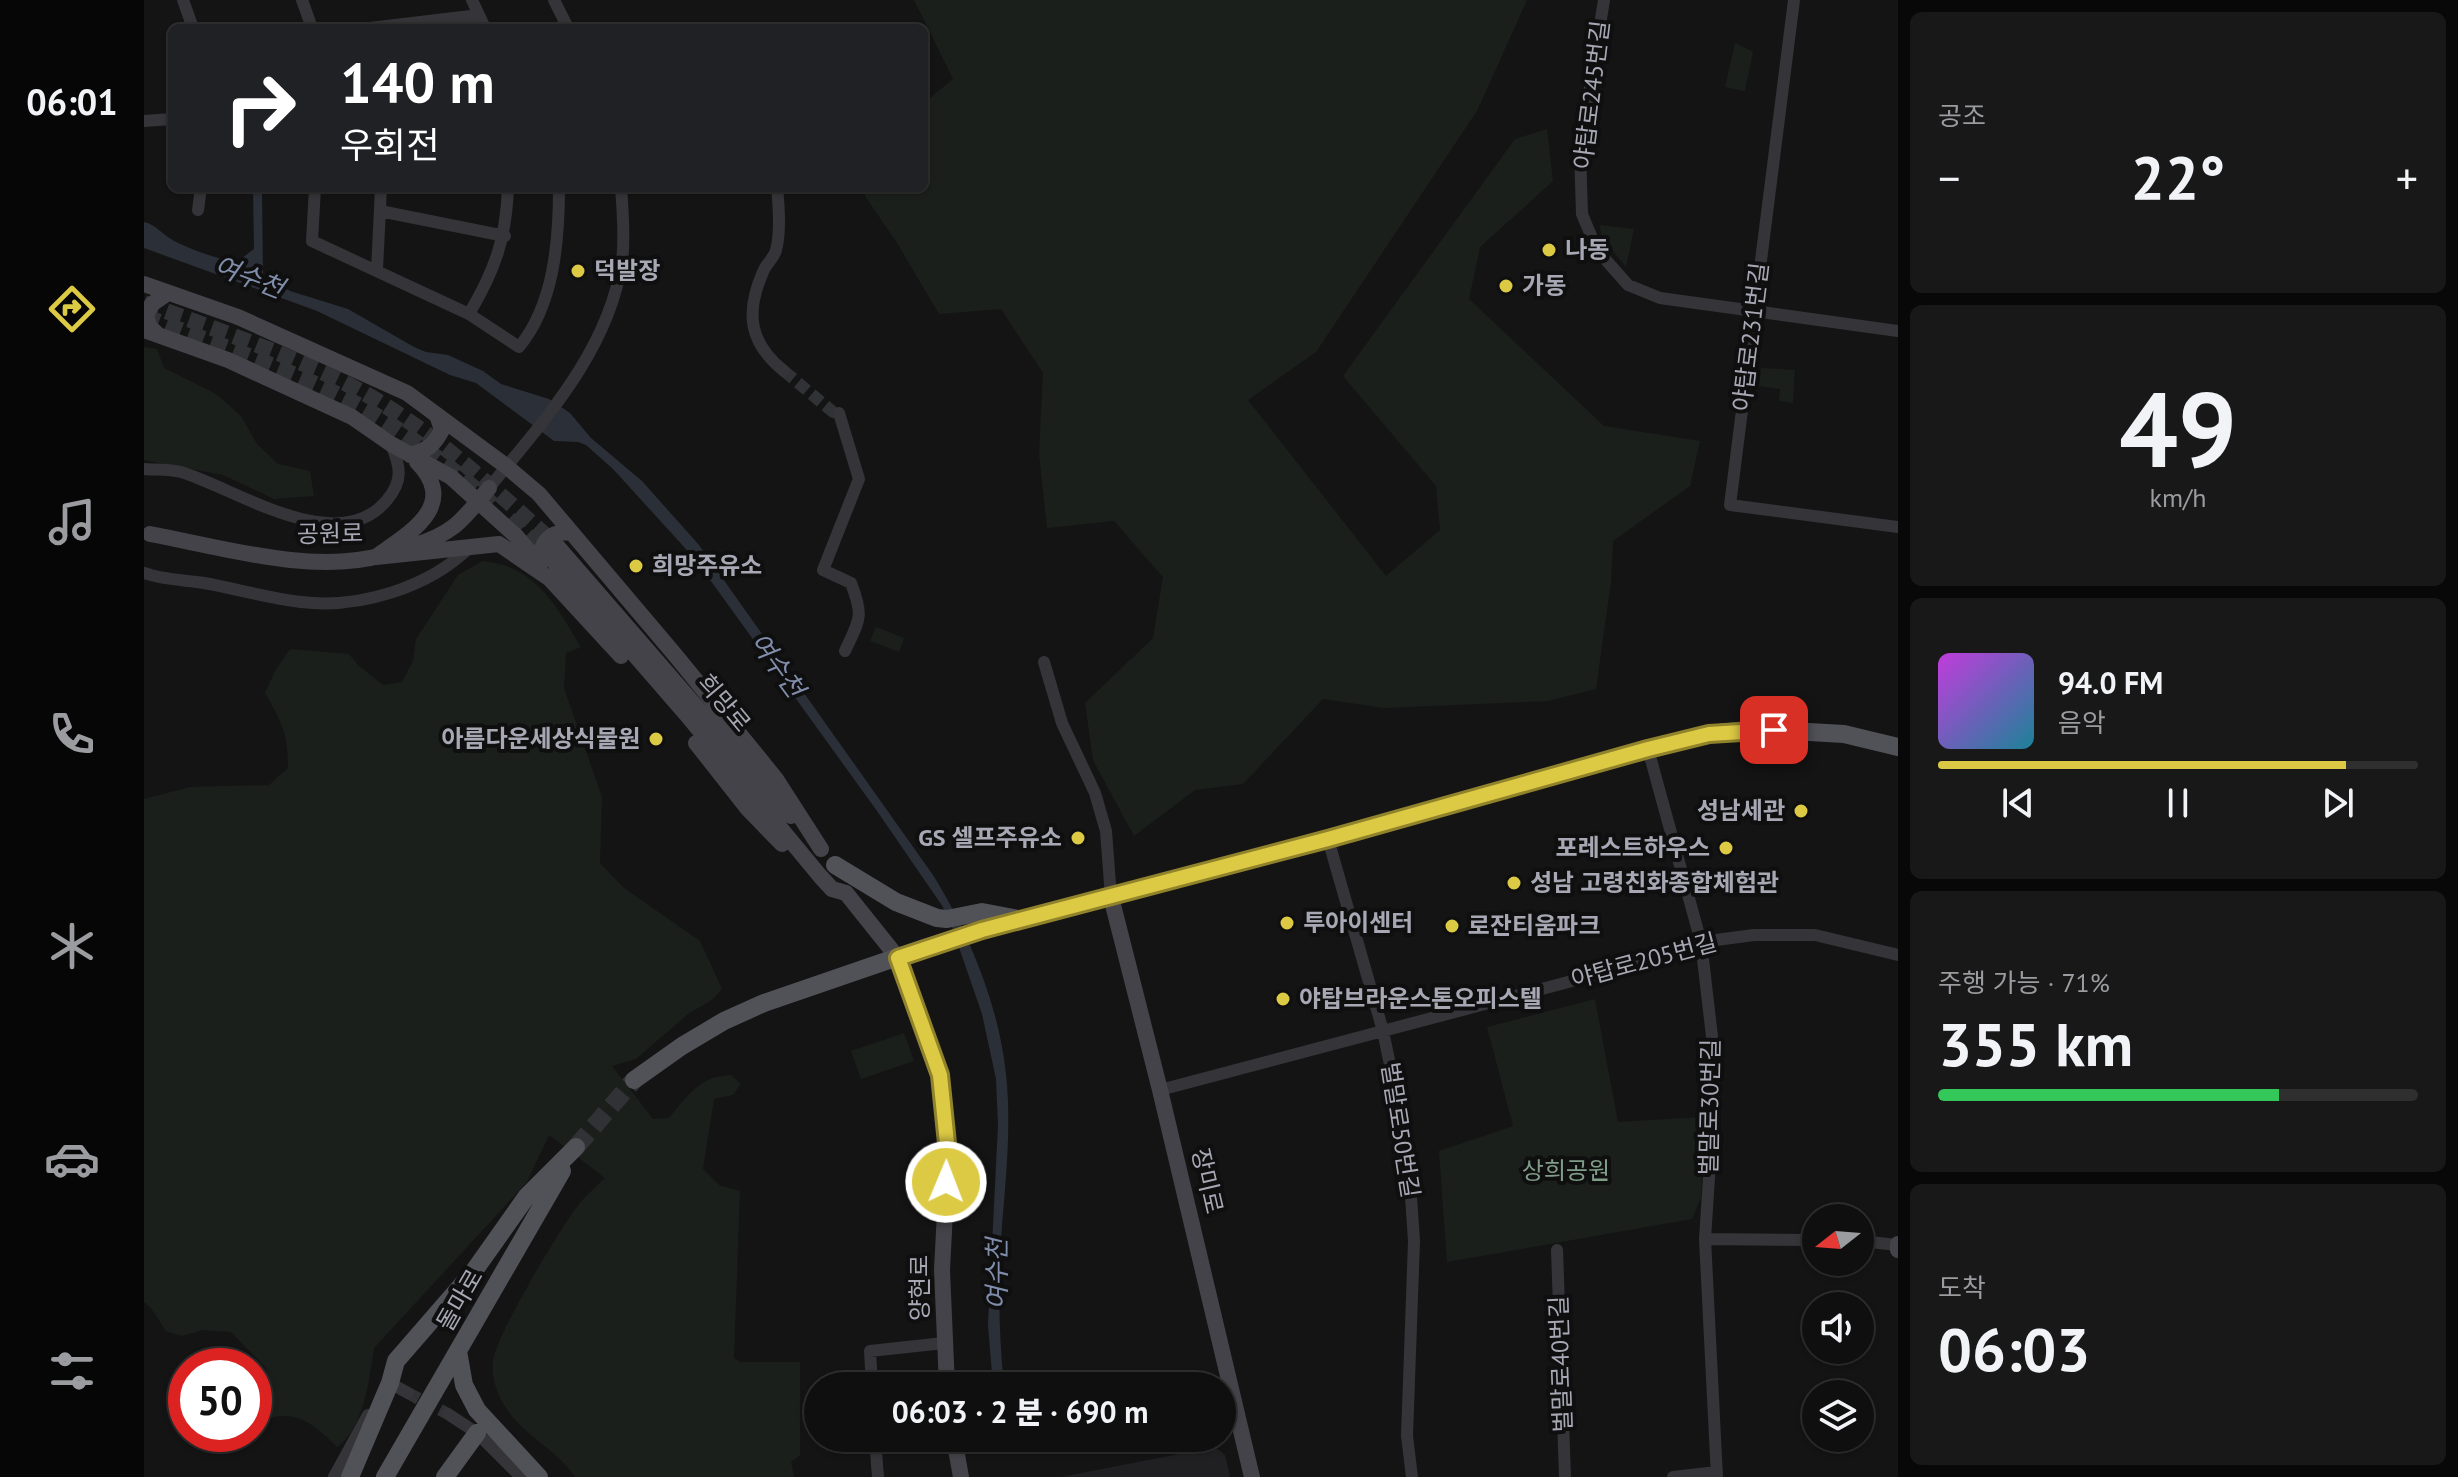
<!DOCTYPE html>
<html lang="ko">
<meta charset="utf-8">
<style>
:root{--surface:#0f0f10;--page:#181819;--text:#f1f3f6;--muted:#9b9c9f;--line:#2f2f30;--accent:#ddca44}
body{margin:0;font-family:"PT Sans","Noto Sans KR",sans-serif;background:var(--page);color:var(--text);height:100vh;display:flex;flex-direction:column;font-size:30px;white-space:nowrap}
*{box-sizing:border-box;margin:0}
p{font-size:26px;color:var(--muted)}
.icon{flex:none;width:44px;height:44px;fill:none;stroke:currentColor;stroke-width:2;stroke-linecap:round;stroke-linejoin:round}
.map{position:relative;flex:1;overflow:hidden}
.side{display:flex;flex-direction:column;gap:12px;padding:12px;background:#080809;width:560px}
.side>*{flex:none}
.banner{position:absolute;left:24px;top:24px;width:760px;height:168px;border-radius:12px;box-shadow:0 2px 6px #0004,0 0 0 2px var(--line);background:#202124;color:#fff;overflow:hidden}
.needle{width:52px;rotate:253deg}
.fabs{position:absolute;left:1658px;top:1204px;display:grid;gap:16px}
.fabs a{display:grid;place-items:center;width:72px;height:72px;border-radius:50%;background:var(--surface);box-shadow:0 2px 6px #0004,0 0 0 2px var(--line);font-size:40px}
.speed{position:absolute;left:24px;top:1348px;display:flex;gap:16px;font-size:40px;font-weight:700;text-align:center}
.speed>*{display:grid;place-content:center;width:104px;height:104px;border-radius:50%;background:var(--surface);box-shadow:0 2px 6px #0004,0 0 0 2px var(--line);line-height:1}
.speed .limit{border:12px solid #d22;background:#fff;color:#111}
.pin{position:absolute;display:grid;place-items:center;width:68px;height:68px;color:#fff;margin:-34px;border-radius:16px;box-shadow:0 4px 12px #0006}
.me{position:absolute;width:88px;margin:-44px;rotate:1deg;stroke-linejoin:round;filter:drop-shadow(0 0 6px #0008)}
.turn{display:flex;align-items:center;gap:28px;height:168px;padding:0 40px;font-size:36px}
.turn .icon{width:104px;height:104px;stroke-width:2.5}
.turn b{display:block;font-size:56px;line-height:68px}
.big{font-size:60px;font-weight:800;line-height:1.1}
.side .card{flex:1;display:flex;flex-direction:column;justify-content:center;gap:12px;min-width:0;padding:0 28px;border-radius:12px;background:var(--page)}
.side .dial{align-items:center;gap:0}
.dial b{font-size:104px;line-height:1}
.song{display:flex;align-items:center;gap:24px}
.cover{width:96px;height:96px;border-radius:12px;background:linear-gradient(135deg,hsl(290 70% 55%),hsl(190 70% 35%))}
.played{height:8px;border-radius:4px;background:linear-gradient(90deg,var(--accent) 85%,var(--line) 85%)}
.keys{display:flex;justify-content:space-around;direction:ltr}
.heat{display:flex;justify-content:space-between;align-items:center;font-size:44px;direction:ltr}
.charge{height:12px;border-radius:6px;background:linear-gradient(90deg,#34c759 71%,var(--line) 0)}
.trip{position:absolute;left:660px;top:1372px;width:432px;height:80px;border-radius:40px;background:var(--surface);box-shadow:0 2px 6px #0004,0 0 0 2px var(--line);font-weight:800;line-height:80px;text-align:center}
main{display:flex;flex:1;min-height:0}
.tab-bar{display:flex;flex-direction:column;width:144px;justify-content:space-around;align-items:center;background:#060606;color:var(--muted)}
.tab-bar .icon{width:56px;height:56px}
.tab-bar .active{color:var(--accent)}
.tab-bar b{font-size:36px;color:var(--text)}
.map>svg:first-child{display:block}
</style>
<main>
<nav class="tab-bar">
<b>06:01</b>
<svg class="icon active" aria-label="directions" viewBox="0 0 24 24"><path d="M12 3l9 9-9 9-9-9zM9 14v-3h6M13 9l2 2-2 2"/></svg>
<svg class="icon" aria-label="music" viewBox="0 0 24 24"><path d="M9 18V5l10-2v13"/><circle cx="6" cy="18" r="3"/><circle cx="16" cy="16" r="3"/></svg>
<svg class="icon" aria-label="phone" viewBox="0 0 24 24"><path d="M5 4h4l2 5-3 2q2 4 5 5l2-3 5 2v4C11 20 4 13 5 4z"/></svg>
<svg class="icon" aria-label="climate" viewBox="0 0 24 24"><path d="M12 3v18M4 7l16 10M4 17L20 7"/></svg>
<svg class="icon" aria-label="car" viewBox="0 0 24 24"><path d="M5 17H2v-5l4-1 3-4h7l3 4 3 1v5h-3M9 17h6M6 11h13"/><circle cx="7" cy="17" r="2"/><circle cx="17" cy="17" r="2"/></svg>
<svg class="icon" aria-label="filters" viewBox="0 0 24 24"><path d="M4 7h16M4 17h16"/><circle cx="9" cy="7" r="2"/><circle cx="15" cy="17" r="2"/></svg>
</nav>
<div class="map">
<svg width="1754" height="1477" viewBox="0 0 1754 1477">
<rect width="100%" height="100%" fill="#141415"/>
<path fill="#202022" d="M 1071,1447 L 1081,1455 L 1086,1477 L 917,1477 Z"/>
<path fill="#1a1f1c" d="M 770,0 L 1383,0 L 1333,111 L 1172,352 L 1104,400 L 1242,576 L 1296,530 L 1292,486 L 1199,376 L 1371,139 L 1403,129 L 1409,181 L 1336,247 L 1325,299 L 1460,426 L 1556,441 L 1546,486 L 1469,541 L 1467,582 L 1452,689 L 1404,701 L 1239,708 L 1179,699 L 1099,784 L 1051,790 L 990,836 L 949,760 L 941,703 L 1009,638 L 1019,577 L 970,521 L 903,528 L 895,454 L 899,373 L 857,309 L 795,314 L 753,243 L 721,196 L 721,188 L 780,188 L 780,103 L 809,79 Z
M 1591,43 L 1609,52 L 1601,91 L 1581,87 Z
M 1456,225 L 1490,229 L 1482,267 L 1457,236 Z
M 0,347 L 13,349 L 20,368 L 72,394 L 97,416 L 113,444 L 134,464 L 166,471 L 170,496 L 130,499 L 79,475 L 0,460 Z
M 1617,368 L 1651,370 L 1649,403 L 1635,401 L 1636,389 L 1615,386 Z
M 339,561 C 391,566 412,605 437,647 L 422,653 L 420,688 L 458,797 L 456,863 L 480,888 L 556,941 L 578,989 L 568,1000 L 544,1014 L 492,1059 L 468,1066 L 509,1119 L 525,1118 C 543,1096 556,1076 587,1075 L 597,1084 L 589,1095 L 570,1099 L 559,1169 L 575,1185 L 596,1191 L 590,1358 L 597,1362 L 656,1362 L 656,1455 L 647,1462 L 650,1477 L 431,1477 C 413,1449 382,1438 362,1408 C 353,1395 347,1377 349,1361 C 351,1337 417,1227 435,1204 C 442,1195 452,1187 461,1178 L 405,1135 L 383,1182 L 230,1348 C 226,1378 219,1430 193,1447 C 166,1420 149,1407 110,1423 L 110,1389 L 124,1382 L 122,1368 L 87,1332 L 59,1330 L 38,1336 L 22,1331 L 7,1308 L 0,1302 L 0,799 L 46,787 L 125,785 L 144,768 C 144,734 138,722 121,693 L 131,671 L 146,649 L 205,654 L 214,665 L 239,685 L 258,682 L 269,661 L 272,639 L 314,575 Z
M 732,627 L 760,638 L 755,652 L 726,641 Z
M 1451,999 L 1474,1122 L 1561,1117 L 1557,1198 L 1548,1219 L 1303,1262 L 1295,1151 L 1369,1126 L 1343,1027 Z
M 760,1033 L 770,1061 L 717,1079 L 707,1051 Z"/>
<path fill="#2b2f37" d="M 109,188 L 118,188 L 119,274 L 146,291 L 204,309 L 270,347 L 282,352 L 304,355 L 339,371 L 357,384 L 405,399 L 426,413 L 447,438 L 498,481 L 555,545 L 789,875 C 825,933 855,1006 862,1074 C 868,1130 861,1184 857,1239 C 854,1288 855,1337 860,1386 L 849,1386 L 844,1325 L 854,1125 L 852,1079 L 838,1014 L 809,930 L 799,907 L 733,811 L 551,559 L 469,469 L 442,445 L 434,442 L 410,441 L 332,383 L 306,375 L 173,311 L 0,248 L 0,222 C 12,225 17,233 27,239 C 40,247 79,262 94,261 L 110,249 Z"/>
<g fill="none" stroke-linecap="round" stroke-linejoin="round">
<path stroke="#313235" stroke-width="12" stroke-dasharray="12 6" stroke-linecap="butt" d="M 640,371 L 689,412 L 695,413
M 264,1393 L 304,1414"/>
<path stroke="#313235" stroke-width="16" stroke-dasharray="16 8" stroke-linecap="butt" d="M 0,303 C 69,329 140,352 205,385 C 283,425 349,488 413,546
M 0,316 C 66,342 135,365 199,397 C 246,420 310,468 348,504
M 365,519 L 404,555"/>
<path stroke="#313235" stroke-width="18" stroke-dasharray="18 9" stroke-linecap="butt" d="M 432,1147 L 490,1080"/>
<path stroke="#353539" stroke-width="12" d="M 39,0 L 49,28
M 158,0 L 168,28
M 328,0 L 341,28
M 410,0 L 424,28
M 1460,0 L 1436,150 L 1438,214 L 1453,250 L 1484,285 L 1516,298 L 1754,331
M 1650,0 L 1586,505 L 1754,527
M 226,28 L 335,15
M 0,121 L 28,119
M 171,188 L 168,241 L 325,314 L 375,347 C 410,305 415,241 415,188
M 633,188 C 635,207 637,232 632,250 C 630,258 622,264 619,272 C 601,313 605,343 640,371
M 54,210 L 57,188
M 236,211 L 361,236
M 233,270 L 237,188
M 325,314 C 351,270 362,239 364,188
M 695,413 L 715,479 L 679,570 L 707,583 C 720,617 716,619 701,651
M 0,469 C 12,470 25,469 37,472 C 91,488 194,560 243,500 C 260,480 256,466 247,444
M 345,488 C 400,420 464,352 478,262 C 481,238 479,212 477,188
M 0,573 C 19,580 41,580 60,583 C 93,589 124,598 157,602 C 215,609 285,588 327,546
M 900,662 L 918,723 L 951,793 L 962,831 L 967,897
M 1504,749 L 1557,942 L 1569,1045 L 1570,1101 L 1561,1239 L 1573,1477
M 1184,839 L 1239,1031 L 1264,1152 L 1270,1241 L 1263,1436 L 1268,1477
M 1016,1090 L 1443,977 L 1557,942 L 1610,935 L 1671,935 L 1754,955
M 1561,1239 L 1672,1240
M 1716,1241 L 1754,1245
M 1413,1250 L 1421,1477
M 243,1386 L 246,1383 L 264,1393
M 728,1386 L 726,1351 L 800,1343
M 304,1414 L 333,1433 L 377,1477
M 731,1438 L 734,1477
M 190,1477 L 224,1415
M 1529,1477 L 1573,1472"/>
<path stroke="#434349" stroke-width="16" d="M 0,284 L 94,317 L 263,393 L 362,466 L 395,494 L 532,656 L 632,779 L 677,849
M 0,330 L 84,360 L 208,417 L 247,444 L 307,477 L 372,536 L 396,564
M 14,335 L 5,326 L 2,315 L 8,304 L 24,293
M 266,455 C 283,451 290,445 298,430 L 293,415
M 6,534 C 77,547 168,575 239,555
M 269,546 C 310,533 319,520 345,488
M 413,546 L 647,816
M 404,555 L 542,714 L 676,876 L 688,889 L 702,893 L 754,958 L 796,1075 L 804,1153 L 798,1270 L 803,1386
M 233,556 C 267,532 315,505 273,462
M 232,557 L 355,544 L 406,579 L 477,656
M 395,563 C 397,542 405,530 428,533
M 552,743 L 604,809 L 638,844
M 967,897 L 1016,1090 L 1108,1477
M 1754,1244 L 1754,1250
M 810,1438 L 817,1477"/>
<path stroke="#515158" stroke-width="18" d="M 691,865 L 752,902 L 793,918 L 803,919 L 838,912 L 874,919
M 490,1080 L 538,1046 L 580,1021 L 620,1003 L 780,948 L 838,930 L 1184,839 L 1504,749 L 1565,734 L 1613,729 L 1700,734 L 1754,747
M 314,1351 L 320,1385 L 333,1410 L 395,1477
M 206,1477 L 246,1383 L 252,1361 L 330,1271 L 383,1196 L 432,1147
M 241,1477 L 418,1171
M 301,1477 L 333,1433"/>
</g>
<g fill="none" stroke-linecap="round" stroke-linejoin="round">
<g stroke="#90832c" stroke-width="20">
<path id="route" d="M 802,1182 L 804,1153 L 796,1075 L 754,958 L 838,930 L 1184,839 L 1504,749 L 1565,734 L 1630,730"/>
</g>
<use href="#route" stroke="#ddca44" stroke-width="14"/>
</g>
<g fill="#ddca44" stroke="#0f0f10" stroke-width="3">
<circle cx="1405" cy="250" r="8"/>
<circle cx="434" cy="271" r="8"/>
<circle cx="1362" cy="286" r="8"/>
<circle cx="492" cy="566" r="8"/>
<circle cx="512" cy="739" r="8"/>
<circle cx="1657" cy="811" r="8"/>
<circle cx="934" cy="838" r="8"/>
<circle cx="1582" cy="848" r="8"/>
<circle cx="1370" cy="883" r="8"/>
<circle cx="1143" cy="923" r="8"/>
<circle cx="1308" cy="926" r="8"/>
<circle cx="1139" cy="999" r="8"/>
</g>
<g text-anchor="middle" stroke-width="8" stroke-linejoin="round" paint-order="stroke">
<g font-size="24" fill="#a7a8b4" stroke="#0f0f10">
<text transform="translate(1448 95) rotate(-83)" y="8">야탑로245번길</text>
<text transform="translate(1607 337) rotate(-83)" y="8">야탑로231번길</text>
<text transform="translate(186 534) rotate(-1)" y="8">공원로</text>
<text transform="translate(580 703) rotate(50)" y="8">희망로</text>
<text transform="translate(1500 961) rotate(-15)" y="8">야탑로205번길</text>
<text transform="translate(1566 1107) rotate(-89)" y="8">벌말로30번길</text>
<text transform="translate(1256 1130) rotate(81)" y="8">벌말로50번길</text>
<text transform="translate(1063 1181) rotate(77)" y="8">장미로</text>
<text transform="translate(776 1288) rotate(-90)" y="8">양현로</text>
<text transform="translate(316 1300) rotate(-60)" y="8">돌마로</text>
<text transform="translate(1417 1364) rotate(-92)" y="8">벌말로40번길</text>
</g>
<g font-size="24" font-weight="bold" fill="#a7a8b4" stroke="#0f0f10" text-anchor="start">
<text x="1421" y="258">나동</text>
<text x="450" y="279">덕발장</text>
<text x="1378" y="294">가동</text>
<text x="508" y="574">희망주유소</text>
<text x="496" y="747" text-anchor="end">아름다운세상식물원</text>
<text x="1641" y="819" text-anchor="end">성남세관</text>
<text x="918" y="846" text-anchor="end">GS 셀프주유소</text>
<text x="1566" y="856" text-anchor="end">포레스트하우스</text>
<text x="1386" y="891">성남 고령친화종합체험관</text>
<text x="1159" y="931">투아이센터</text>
<text x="1324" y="934">로잔티움파크</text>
<text x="1155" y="1007">야탑브라운스톤오피스텔</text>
</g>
<g font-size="24" fill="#809d88" stroke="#0f0f10">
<text x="1422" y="1179">상희공원</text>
</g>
<g font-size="26" font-style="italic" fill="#818eab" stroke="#0f0f10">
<text transform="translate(105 277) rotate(21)" y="9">여수천</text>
<text transform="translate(633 665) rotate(54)" y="9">여수천</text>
<text transform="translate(853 1274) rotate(-90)" y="9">여수천</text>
</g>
</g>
</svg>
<div class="fabs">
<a><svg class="needle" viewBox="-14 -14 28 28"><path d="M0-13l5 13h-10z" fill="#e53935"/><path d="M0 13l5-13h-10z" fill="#9b9c9f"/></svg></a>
<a><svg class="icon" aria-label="sound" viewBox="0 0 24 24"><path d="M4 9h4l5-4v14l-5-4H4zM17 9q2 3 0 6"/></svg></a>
<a><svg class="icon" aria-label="layers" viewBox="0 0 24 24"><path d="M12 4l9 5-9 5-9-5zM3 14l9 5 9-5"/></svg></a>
</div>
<div class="speed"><div class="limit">50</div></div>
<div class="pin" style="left:1630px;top:730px;background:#d93025"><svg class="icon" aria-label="arrive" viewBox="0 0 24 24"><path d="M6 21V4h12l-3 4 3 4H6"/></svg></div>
<svg class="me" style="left:802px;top:1182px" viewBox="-20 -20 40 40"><circle r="17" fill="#ddca44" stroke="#fff" stroke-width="3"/><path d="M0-11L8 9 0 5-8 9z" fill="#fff"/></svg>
<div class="trip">06:03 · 2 분 · 690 m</div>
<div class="banner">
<div class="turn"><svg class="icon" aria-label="right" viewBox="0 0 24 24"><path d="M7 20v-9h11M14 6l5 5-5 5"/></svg><div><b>140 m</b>우회전</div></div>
</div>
</div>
<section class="side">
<div class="card"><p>공조</p>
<div class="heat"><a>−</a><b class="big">22°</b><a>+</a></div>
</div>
<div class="card dial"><b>49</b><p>km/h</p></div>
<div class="card">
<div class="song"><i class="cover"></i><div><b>94.0 FM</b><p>음악</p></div></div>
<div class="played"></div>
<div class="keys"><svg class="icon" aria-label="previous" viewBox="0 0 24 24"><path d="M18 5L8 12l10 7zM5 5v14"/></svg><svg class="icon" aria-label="pause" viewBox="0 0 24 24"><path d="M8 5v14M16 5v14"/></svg><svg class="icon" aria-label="next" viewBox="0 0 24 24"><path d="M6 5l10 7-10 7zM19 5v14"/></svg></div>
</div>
<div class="card"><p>주행 가능 · 71%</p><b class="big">355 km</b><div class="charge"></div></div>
<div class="card"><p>도착</p><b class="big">06:03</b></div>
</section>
</main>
